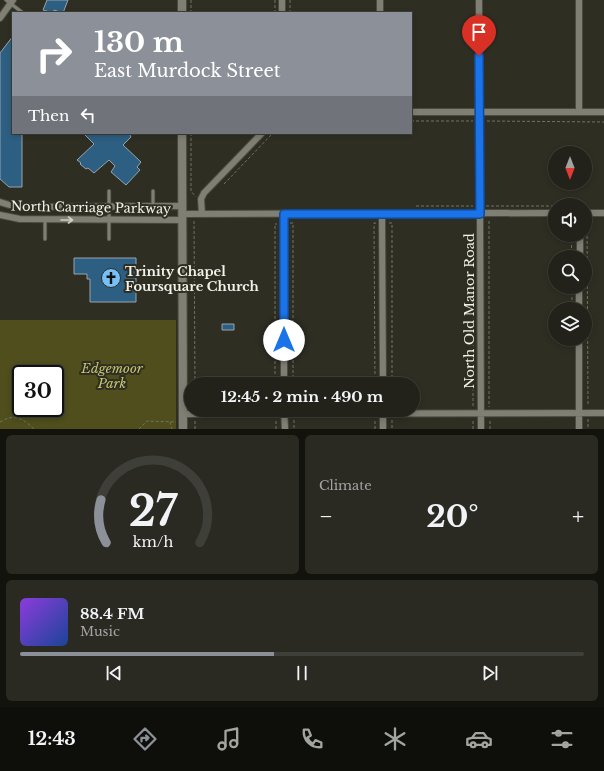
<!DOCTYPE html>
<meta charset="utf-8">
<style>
:root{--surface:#22221a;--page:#2a2a23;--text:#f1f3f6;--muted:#a2a4a2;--line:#3f3f39;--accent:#8c9099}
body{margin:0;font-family:"Libre Baskerville",serif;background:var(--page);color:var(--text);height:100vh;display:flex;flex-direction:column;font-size:15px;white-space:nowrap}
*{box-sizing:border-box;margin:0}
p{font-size:13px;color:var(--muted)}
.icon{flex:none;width:22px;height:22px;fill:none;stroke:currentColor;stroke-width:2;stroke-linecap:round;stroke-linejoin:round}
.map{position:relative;height:429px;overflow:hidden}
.drawer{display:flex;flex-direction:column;gap:6px;padding:6px;background:#13130e;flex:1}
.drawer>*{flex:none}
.guide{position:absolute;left:12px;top:12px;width:400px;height:122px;border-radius:0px;box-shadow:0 2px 6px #0003,0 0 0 1px var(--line);background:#8c9099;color:#fff;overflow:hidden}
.needle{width:26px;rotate:180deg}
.controls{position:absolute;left:548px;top:146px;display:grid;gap:8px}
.controls a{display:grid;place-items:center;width:44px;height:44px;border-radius:50%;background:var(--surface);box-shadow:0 2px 6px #0003,0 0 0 1px var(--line);font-size:20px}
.speed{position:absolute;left:12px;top:365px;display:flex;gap:8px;font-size:20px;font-weight:700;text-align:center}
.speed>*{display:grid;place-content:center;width:52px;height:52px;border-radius:50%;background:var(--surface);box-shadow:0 2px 6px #0003,0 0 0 1px var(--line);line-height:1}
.speed .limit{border:2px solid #111;border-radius:6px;background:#fff;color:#111}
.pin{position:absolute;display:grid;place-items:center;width:34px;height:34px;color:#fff;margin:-41px -17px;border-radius:50% 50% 50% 0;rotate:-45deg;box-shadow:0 0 4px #0007}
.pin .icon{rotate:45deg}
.me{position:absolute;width:44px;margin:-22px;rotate:0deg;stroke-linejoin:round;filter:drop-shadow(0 0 3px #0008)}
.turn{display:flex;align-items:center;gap:14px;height:84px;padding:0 16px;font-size:18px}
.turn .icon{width:52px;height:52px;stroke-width:2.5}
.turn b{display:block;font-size:28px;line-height:34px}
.then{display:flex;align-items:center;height:38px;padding:0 16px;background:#0003;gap:8px;font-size:15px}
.big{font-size:30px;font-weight:800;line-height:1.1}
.drawer .card{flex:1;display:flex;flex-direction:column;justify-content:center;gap:6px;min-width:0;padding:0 14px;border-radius:6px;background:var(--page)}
.drawer .dial{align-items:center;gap:0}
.dial svg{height:104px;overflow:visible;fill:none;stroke:var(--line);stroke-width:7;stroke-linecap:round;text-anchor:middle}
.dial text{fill:var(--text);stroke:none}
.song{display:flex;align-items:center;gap:12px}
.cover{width:48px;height:48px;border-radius:6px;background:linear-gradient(135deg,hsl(270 70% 55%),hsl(220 70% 35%))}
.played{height:4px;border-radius:2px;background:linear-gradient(90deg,var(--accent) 45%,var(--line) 45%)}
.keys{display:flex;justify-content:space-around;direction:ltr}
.heat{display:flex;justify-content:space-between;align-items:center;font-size:22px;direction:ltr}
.drawer .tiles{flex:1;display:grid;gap:6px;grid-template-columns:1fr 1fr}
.card:last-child{grid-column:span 2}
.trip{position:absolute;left:184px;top:377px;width:236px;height:40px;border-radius:20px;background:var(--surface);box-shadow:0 2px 6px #0003,0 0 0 1px var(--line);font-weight:800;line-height:40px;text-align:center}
.menu{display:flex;height:64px;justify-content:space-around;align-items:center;background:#0e0e0a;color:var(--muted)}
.menu .icon{width:28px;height:28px}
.menu .active{color:var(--accent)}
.menu b{font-size:18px;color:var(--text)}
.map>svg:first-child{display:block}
</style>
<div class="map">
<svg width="604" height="429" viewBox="0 0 604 429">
<rect width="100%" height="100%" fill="#2e2e23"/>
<path fill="#4f4e1c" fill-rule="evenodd" d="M 0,320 L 176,320 L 176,429 L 0,429 ZM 21,374 L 55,374 L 55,408 L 21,408 Z"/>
<path fill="#2d5f83" stroke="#98a3ac" d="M 47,0 L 68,0 L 63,13 L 54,10 L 53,13 L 43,10 Z
M 13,36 L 13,133 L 22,133 L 22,187 L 9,187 L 0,179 L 0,53 Z
M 83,133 L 129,133 L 131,137 L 123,145 L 141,162 L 137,167 L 140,170 L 126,185 L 111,172 L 115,166 L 109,160 L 94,173 L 88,168 L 86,169 L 80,164 L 81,163 L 77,160 L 94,144 Z
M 74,258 L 136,258 L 136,302 L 90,302 L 90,279 L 87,279 L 87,274 L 74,274 Z
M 222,324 L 234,324 L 234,330 L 222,330 Z"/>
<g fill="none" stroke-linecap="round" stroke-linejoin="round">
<g stroke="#4b4b42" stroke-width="4.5">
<path id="service" d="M 6,0 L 23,13
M 109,191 L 109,239
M 153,191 L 153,206
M 45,220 L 45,239"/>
</g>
<g stroke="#4b4b42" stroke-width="8">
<path id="minor" d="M 282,0 L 282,13
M 380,0 L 380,13
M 479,0 L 481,429
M 579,0 L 579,112
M 0,18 L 13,0
M 411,112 L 604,112
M 0,202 L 13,206 L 35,207 L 182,206
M 585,213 L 604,213
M 182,214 L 555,213
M 202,214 L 201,199 L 204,193 L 262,133
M 284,214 L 284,384
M 382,214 L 383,384
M 0,215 L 20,219 L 182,220
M 580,257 L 580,235
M 579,309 L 579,287
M 579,339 L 579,429
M 284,410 L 285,429
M 383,410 L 383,429
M 183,414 L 604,413"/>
</g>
<g stroke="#4b4b42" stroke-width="10">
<path id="tertiary" d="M 182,13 L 182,0
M 182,133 L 183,429"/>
</g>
<path stroke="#727269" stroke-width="1" stroke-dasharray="3 2" stroke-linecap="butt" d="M 191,0 L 191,13
M 275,0 L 275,13
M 290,0 L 290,13
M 411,121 L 473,121
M 487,121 L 604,122
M 191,133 L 191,191 L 195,196 L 195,197
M 224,184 L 273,133
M 416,206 L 473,206
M 486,206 L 555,206
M 194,221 L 195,384
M 489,221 L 489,407
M 290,223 L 293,223 L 293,384
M 389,223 L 392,223 L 392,384
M 585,223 L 587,223 L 588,406
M 571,235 L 572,257
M 473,278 L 473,406
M 572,287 L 572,309
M 275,384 L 275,224 L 277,224
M 375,384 L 374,223 L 376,223
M 588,419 L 588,429
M 294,420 L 294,429
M 392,420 L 392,429
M 195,421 L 195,429
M 276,421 L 276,429
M 375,421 L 375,429
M 490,421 L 490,429
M 0,422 C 2,421 4,420 6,419 C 17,414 27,422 34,429
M 170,422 L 172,429
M 139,429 L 147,421 L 176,422
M 473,429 L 473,420"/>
<use href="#service" stroke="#7f7f73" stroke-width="3"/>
<use href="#minor" stroke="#7f7f73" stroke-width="6"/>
<use href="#tertiary" stroke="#7f7f73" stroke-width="8"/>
</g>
<defs><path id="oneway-shaft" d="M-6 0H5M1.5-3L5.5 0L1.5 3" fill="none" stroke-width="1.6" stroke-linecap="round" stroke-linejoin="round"/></defs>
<use stroke="#d0d0c7" href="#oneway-shaft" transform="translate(67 220)"/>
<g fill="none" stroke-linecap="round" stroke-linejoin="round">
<g stroke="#114b97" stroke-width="10">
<path id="route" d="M 284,340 L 284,214 L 480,214 L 479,56"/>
</g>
<use href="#route" stroke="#1a73e8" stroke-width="7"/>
</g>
<defs>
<g id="church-disc" transform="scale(1)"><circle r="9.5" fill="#76c0f7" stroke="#2e2e23"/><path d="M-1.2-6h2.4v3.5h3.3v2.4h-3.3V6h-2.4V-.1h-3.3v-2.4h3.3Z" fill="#111"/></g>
</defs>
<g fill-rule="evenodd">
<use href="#church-disc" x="111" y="278"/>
</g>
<g text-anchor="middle" stroke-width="4" stroke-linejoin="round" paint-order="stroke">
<g font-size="13" fill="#f2f2eb" stroke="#2e2e23">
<text transform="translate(91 207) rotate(1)" y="5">North Carriage Parkway</text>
<text transform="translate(469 311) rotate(-90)" y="5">North Old Manor Road</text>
</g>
<g font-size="13" font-weight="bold" fill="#f2f2eb" stroke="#2e2e23" text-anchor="start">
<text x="125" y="276">Trinity Chapel<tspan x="125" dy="15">Foursquare Church</tspan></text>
</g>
<g font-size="13" font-style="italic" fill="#c7c56e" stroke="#2e2e23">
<text x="112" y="373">Edgemoor<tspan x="112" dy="15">Park</tspan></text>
</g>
</g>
</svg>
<div class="controls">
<a><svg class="needle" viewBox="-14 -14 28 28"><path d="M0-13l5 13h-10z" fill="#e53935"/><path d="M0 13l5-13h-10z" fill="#a2a4a2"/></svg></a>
<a><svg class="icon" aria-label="sound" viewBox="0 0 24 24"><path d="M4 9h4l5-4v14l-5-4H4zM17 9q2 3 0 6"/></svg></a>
<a><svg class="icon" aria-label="search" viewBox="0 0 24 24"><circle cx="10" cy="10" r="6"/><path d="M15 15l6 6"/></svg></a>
<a><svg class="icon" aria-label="layers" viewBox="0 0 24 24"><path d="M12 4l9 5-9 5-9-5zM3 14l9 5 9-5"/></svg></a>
</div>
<div class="speed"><div class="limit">30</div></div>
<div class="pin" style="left:479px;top:56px;background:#d93025"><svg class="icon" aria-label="arrive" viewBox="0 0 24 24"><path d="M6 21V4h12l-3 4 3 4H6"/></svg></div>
<svg class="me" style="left:284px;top:340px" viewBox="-20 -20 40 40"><circle r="19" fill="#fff"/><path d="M0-13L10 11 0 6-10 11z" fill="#1a73e8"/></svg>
<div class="trip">12:45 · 2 min · 490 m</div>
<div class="guide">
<div class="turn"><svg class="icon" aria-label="right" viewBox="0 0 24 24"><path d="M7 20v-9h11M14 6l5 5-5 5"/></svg><div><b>130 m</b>East Murdock Street</div></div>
<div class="then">Then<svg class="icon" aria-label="left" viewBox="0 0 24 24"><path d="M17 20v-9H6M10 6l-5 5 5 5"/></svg></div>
</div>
</div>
<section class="drawer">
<div class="tiles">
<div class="card dial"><svg viewBox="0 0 100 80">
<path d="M14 69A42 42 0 1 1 86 69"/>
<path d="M14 69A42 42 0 0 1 10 36" stroke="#8c9099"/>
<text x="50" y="56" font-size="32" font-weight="700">27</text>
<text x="50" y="72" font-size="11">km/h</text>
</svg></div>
<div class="card"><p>Climate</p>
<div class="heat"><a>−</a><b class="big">20°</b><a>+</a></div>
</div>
<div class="card">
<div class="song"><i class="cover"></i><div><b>88.4 FM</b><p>Music</p></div></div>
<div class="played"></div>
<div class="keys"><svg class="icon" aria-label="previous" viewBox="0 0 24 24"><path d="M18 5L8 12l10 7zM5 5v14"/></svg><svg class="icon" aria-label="pause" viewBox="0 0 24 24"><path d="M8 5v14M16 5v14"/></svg><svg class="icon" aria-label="next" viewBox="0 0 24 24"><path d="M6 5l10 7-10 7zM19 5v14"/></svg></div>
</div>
</div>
</section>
<nav class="menu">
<b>12:43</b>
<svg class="icon active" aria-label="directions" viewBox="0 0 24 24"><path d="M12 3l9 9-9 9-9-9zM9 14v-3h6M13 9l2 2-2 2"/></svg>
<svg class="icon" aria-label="music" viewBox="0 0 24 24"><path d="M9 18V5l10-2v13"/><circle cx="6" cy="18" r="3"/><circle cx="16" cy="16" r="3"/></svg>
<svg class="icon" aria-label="phone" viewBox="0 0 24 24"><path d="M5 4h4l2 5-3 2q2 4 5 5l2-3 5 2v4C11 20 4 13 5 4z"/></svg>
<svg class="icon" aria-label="climate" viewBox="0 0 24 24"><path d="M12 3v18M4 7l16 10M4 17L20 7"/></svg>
<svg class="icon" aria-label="car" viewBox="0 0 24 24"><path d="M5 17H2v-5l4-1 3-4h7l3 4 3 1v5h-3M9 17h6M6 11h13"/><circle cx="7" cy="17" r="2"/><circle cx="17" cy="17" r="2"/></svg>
<svg class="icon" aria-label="filters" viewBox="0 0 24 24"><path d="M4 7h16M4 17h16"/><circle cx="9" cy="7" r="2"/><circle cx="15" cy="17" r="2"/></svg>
</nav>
